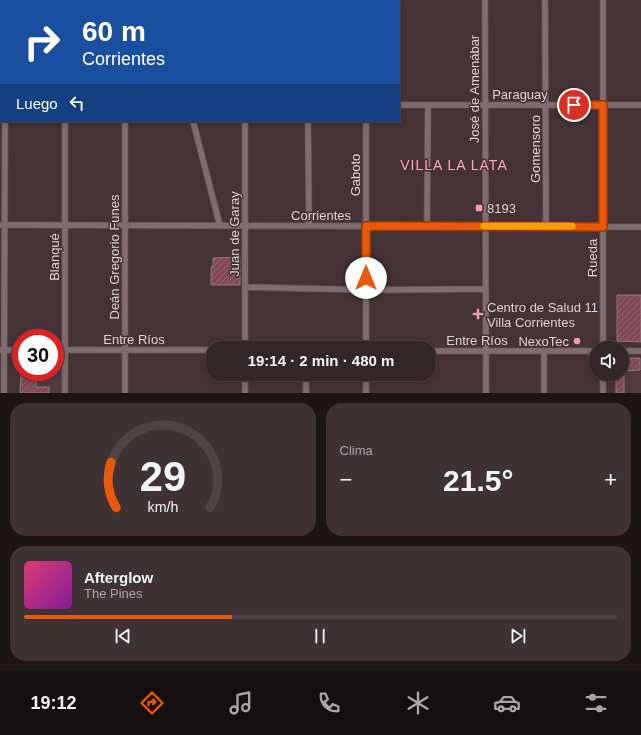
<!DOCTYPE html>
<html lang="es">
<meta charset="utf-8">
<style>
:root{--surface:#332628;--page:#3e3234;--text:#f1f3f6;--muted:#a9a5a8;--line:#4e4345;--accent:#ea580c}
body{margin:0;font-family:Helvetica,sans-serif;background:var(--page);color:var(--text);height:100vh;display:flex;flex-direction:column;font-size:15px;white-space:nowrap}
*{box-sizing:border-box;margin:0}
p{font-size:13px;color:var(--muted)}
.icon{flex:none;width:22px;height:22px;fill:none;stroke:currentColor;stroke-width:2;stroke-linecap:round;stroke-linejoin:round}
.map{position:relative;height:393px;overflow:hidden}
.side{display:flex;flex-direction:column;gap:10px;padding:10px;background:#1c1516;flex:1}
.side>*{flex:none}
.guide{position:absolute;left:0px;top:0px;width:400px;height:122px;box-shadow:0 2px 6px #0003,0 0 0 1px var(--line);background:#1a4fa0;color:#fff;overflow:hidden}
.fabs{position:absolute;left:589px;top:341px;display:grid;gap:8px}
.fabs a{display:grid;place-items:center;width:40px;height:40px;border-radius:50%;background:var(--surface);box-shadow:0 2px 6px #0003,0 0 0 1px var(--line);font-size:20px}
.speed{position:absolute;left:12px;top:329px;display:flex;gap:8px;font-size:20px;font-weight:700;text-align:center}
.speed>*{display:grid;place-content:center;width:52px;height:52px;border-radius:50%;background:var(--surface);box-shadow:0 2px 6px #0003,0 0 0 1px var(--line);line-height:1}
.speed .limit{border:6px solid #d22;background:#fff;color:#111}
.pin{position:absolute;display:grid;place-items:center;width:34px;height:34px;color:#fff;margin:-17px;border:2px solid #fff;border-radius:50%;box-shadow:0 1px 4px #0007}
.me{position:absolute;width:44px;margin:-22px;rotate:0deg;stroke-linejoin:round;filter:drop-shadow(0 0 3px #0008)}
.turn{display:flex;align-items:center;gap:14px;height:84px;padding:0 16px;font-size:18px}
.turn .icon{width:52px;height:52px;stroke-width:2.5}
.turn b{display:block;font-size:28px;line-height:34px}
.then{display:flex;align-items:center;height:38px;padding:0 16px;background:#0003;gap:8px;font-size:15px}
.big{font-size:30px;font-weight:600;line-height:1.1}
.side .tile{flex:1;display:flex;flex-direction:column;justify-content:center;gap:6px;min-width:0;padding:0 14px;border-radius:16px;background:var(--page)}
.side .dial{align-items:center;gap:0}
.dial svg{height:104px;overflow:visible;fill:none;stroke:var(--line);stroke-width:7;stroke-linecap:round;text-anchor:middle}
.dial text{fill:var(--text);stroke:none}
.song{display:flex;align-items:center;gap:12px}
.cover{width:48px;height:48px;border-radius:6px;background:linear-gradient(135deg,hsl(340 70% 55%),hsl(290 70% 35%))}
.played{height:4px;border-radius:2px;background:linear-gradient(90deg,var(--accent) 35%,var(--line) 35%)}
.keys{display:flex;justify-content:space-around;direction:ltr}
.heat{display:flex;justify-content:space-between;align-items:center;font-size:22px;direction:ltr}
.side .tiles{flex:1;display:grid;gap:10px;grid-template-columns:1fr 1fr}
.tile:last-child{grid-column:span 2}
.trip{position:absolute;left:206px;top:341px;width:230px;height:40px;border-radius:16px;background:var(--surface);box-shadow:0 2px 6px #0003,0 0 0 1px var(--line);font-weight:600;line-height:40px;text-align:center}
.tab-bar{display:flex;height:64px;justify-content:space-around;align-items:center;background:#140f10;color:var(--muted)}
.tab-bar .icon{width:28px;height:28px}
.tab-bar .current{color:var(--accent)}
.tab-bar b{font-size:18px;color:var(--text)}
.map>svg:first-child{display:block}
</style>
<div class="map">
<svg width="641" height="393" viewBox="0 0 641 393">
<defs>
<pattern id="building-hatch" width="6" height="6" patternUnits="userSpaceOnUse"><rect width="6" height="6" fill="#824a59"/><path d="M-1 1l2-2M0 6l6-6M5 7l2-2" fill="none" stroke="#936370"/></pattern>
</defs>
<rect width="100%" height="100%" fill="#443236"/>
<path fill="#533a40" d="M 622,358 L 641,358 L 641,393 L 616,393 L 616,374 L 622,374 Z
M 21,363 L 21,372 L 55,372 L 55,364 L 63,364 L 63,393 L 20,393 Z"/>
<path fill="url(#building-hatch)" stroke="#8d787d" d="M 240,257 L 240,285 L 211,285 L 211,267 L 213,267 L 213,258 Z
M 617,295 L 641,295 L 641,342 L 617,341 Z
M 622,358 L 640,358 L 640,370 L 622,371 Z
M 21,372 L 36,372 L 36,387 L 49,387 L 49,393 L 20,393 Z
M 616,374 L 624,374 L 624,393 L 616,393 Z"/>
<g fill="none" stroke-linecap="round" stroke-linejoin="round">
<g stroke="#605155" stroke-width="7">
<path id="street" d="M 65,0 L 65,1
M 125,0 L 125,1
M 164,0 L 164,1
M 245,0 L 245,1
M 366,0 L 366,1
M 485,0 L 486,393
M 545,0 L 546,226
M 603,0 L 603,348
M 5,1 L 5,0
M 0,105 L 1,105
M 399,105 L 641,105
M 65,121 L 65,393
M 125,121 L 125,393
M 193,121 L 220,226
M 308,121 L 309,226
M 366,121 L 366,348
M 0,225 L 641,227
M 427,226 L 428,105
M 245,287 L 367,290 L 486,289
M 245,348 L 245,121
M 0,350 L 21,350
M 55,350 L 213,350
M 429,351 L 596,351
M 544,351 L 544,393
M 622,351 L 641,351
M 245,374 L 245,393
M 306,374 L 306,393
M 366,374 L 366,393
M 603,374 L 603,393
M 4,393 L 5,121"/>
</g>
<use href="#street" stroke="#806c70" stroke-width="5.5"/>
</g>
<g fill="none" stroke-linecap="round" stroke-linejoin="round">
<g stroke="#983908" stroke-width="10">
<path id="route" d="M 366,278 L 366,226 L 603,227 L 603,105 L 574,105"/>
</g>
<use href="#route" stroke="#ea580c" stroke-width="7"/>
<path stroke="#f59e0b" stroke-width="7" d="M 484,226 L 572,226"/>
</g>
<g fill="#f19ab1" stroke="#443236" stroke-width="1.5">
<rect x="475" y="204" width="8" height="8" rx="2"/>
<path d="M476 308h4v4h4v4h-4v4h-4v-4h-4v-4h4z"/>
<circle cx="577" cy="341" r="4"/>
</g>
<g text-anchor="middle" stroke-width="3" stroke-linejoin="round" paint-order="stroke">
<g font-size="13" fill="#ddd1d4" stroke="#443236">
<text transform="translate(474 89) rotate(-90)" y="5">José de Amenábar</text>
<text x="520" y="99">Paraguay</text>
<text transform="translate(535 149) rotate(-90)" y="5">Gomensoro</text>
<text transform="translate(355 175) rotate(-90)" y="5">Gaboto</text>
<text x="321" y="220">Corrientes</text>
<text transform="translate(234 234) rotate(-90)" y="5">Juan de Garay</text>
<text transform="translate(54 257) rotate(-90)" y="5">Blanqué</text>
<text transform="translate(114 257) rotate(-90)" y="5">Deán Gregorio Funes</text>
<text transform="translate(592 258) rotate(-90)" y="5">Rueda</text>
<text x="134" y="344">Entre Ríos</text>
<text x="477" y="345">Entre Ríos</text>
</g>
<g font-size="13" fill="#ddd1d4" stroke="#443236" text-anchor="start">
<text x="487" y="213">8193</text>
<text x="487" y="312">Centro de Salud 11<tspan x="487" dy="15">Villa Corrientes</tspan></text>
<text x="569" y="346" text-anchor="end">NexoTec</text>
</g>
<g font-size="14" letter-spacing="1" fill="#f8a6bb" stroke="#443236">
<text x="454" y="170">VILLA LA LATA</text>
</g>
</g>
</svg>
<div class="fabs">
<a><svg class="icon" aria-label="sound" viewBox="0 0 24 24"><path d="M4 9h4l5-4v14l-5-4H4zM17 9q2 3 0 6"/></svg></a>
</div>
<div class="speed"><div class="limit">30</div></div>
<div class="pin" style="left:574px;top:105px;background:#d93025"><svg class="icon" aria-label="arrive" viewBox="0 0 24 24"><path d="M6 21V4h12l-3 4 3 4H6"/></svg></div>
<svg class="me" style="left:366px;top:278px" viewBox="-20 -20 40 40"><circle r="19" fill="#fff"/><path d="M0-13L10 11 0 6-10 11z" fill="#ea580c"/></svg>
<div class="trip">19:14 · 2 min · 480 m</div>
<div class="guide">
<div class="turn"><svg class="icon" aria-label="right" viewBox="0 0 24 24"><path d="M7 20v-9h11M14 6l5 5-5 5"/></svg><div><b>60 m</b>Corrientes</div></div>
<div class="then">Luego<svg class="icon" aria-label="left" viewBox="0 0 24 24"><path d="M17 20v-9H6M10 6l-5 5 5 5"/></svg></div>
</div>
</div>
<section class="side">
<div class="tiles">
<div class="tile dial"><svg viewBox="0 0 100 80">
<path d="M14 69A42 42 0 1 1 86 69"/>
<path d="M14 69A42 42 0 0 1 10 34" stroke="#ea580c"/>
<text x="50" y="56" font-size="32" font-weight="700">29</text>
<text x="50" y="72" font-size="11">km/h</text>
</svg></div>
<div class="tile"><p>Clima</p>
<div class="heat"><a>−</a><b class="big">21.5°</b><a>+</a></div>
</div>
<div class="tile">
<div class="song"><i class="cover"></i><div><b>Afterglow</b><p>The Pines</p></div></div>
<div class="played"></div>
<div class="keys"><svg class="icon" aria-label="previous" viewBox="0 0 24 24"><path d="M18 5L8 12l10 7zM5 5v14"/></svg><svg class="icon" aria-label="pause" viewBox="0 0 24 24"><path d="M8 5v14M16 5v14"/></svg><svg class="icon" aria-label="next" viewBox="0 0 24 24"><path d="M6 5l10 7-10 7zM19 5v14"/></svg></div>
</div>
</div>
</section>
<nav class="tab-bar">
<b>19:12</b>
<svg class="icon current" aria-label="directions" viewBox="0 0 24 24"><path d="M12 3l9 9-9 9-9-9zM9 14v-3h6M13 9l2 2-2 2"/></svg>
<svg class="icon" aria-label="music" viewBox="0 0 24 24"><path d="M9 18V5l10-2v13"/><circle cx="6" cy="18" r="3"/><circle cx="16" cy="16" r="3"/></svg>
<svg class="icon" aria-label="phone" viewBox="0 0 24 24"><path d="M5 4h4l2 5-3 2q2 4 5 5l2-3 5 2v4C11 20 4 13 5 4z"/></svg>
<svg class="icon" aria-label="climate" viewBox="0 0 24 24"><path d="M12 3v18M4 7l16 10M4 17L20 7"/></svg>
<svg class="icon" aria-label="car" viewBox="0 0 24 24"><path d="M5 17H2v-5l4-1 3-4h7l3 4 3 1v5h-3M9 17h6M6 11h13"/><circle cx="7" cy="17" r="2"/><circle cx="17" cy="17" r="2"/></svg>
<svg class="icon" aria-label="filters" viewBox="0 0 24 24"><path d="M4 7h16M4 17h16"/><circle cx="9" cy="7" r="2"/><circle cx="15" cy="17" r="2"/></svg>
</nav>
